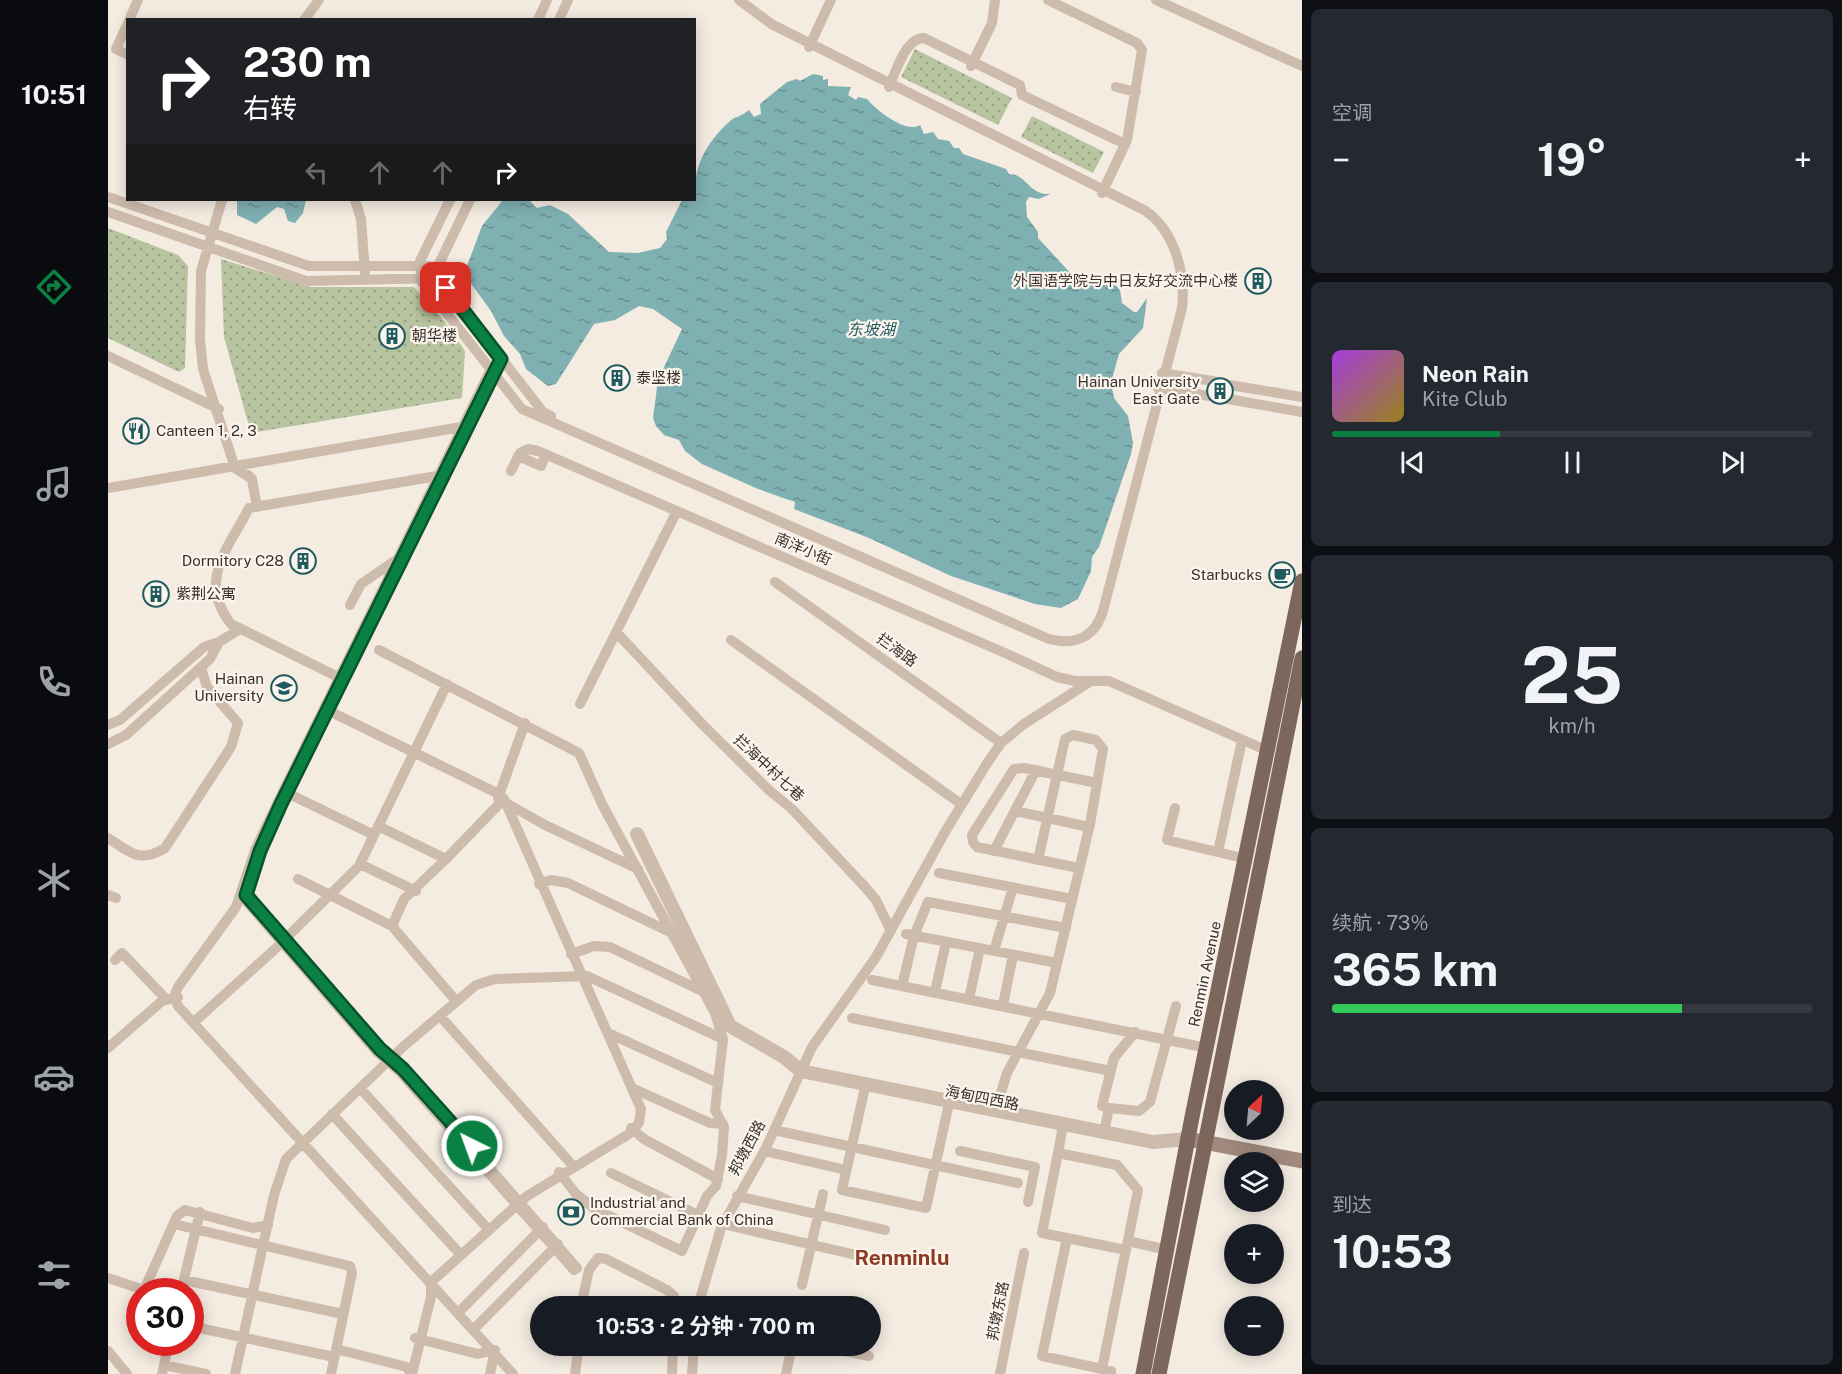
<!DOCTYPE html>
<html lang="zh">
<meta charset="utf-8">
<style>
:root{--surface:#171b24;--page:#242831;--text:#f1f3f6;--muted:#9ea1a6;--line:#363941;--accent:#0b8043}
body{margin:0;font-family:"Public Sans","Noto Sans SC",sans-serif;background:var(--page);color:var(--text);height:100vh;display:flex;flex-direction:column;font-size:22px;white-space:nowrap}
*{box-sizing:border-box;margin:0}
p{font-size:20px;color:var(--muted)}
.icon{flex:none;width:33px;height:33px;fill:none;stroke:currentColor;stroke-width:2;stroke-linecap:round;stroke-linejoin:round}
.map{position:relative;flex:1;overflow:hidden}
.drawer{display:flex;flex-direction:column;gap:9px;padding:9px;background:#0d0f14;width:540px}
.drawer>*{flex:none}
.hud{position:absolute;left:18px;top:18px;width:570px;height:183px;border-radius:0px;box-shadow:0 3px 15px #0003;background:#202124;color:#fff;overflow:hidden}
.needle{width:39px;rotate:26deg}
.fabs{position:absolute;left:1116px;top:1080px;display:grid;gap:12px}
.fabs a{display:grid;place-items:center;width:60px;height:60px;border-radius:50%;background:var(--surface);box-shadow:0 3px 15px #0003;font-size:30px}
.speed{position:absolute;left:18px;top:1278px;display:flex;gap:12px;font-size:30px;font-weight:700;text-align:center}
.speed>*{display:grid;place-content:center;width:78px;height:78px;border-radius:50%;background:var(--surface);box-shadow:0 3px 15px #0003;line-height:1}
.speed .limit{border:9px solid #d22;background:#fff;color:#111}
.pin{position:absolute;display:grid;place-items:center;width:51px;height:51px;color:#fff;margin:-26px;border-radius:12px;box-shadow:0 3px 9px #0006}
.me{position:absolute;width:66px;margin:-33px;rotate:318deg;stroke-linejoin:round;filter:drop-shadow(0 0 4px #0008)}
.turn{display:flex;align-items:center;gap:21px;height:126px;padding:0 18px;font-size:27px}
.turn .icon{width:78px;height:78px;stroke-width:2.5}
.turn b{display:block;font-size:42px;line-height:51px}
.lanes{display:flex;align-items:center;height:57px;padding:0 18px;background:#0003;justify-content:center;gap:30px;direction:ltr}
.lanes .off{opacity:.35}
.big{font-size:45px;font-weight:700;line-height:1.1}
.drawer .tile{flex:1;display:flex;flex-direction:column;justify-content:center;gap:9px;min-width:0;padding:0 21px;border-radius:9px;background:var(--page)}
.drawer .dial{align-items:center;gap:0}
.dial b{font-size:78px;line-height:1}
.song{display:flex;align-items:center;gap:18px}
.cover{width:72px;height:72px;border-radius:9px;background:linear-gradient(135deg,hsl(280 70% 55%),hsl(50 70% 35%))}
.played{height:6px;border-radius:3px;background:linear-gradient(90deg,var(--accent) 35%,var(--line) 35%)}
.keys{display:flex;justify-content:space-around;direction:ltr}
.heat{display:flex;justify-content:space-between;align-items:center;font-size:33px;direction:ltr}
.charge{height:9px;border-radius:4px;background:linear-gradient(90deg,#34c759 73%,var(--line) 0)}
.trip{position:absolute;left:422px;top:1296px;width:351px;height:60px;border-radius:30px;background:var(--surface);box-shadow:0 3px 15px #0003;font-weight:700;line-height:60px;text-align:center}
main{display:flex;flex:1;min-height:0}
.menu{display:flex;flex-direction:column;width:108px;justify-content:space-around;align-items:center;background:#090b0e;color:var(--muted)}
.menu .icon{width:42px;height:42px}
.menu .current{color:var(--accent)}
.menu b{font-size:27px;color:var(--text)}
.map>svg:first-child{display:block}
</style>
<main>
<nav class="menu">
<b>10:51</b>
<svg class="icon current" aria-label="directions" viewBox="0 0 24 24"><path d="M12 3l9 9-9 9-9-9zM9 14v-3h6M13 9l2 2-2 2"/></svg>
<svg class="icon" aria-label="music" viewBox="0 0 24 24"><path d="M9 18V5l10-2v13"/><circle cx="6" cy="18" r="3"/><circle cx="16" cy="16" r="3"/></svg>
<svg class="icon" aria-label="phone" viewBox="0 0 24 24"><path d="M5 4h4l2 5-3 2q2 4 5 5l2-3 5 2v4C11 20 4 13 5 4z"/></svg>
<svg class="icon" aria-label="climate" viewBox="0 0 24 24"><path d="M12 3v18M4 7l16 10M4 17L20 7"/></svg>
<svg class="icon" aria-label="car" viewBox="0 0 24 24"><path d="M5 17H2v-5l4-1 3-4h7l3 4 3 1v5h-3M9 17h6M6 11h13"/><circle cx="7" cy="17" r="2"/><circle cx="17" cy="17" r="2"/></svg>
<svg class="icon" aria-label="filters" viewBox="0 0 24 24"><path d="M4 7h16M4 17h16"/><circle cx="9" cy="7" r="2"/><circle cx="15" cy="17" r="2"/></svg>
</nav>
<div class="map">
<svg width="1194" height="1374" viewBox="0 0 1194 1374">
<defs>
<pattern id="grass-dots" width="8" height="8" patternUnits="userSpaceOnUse" patternTransform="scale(1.5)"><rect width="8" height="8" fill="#b8c4a0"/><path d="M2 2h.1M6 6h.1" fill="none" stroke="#97a083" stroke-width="1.8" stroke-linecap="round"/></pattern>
<pattern id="water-ripples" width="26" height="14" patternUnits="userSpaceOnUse" patternTransform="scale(1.5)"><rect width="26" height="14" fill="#7fb0b2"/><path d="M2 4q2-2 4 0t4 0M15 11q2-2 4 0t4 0" fill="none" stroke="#699091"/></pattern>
</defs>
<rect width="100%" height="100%" fill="#f4ebe1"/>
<path fill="url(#grass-dots)" d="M 807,49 L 904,98 L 890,125 L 793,77 Z
M 924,116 L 996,152 L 985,173 L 913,137 Z
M 0,228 L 70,255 L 80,266 L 77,368 L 71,372 L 0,338 Z
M 113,259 L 203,287 L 306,287 L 334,318 L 357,351 L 354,398 L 143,433 L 116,337 Z"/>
<path fill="url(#water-ripples)" d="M 705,74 L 715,76 L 715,80 L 720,79 L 720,86 L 743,87 L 740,95 L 748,100 L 750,97 L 759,99 C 768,110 798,134 812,125 L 816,134 L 825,132 L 830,139 L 841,141 L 846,148 L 851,148 L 855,154 L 898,169 L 901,174 C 919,174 920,195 942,194 L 931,199 L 921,197 L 918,202 L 919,217 L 930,232 L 930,238 L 966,277 L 987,284 L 1005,282 L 1012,290 L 1014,303 L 1026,312 L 1029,312 L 1039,298 L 1035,328 L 1011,354 L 1003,382 L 1006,398 L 1020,416 L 1025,443 L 1023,454 L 991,547 L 984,557 L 983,571 L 970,599 L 953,608 L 927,604 L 843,576 L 761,538 L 686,509 L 687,502 L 650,489 L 594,464 L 577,451 L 571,440 L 556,435 L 548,426 L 545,418 L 550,380 L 574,329 L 545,309 L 531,306 L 507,320 L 486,324 L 448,384 L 440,386 L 418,369 L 412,354 L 396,336 L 383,311 L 356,274 L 374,226 L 395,200 L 421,200 L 429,208 L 442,205 L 460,214 L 501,252 L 530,253 L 552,248 L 559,239 L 558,232 L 574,200 L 586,200 C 586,165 597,144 622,121 C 626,117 633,117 641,110 L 646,117 L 653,114 L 652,104 L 679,82 L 689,79 L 692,81 Z
M 129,200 L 198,200 L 195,213 L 187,223 L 180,221 L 176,209 L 169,207 L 148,224 L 129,215 Z"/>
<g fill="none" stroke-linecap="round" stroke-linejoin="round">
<path stroke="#cfc6bd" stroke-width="10" stroke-dasharray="10 5" stroke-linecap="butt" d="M 1105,381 L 1122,385
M 1102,396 L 1120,399"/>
<path stroke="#cdbbac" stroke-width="10" d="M 940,0 L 1029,43 L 1034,50 L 1019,140 L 994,193
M 1048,0 L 1194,66
M 21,20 L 30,0
M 196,20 L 211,0
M 430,20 L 439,0
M 451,20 L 460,0
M 20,23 L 8,49 L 20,55
M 701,47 L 723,0
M 863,66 L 884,23 L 887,0
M 781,87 C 788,72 797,38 816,38 L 912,85 L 914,95 L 1017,144
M 1008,87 L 1028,92
M 0,197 L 201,266 L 320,266
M 114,200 L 93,271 L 92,339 L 95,369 L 127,468 L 144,479
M 247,200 L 253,219 L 257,273
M 342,200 L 312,261 L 314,282 L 414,409 L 941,639 C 967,646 987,637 995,611 L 1074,308 C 1078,273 1066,229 1036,210 L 665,25 L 631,0
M 362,200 L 329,268 L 331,278 L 435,412 L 443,416
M 0,212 L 198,281 L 331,278
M 0,356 L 111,409
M 384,367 L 170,802 L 147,850 L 128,907 L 70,987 L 66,997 L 70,1006 L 405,1374
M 1054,373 L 1105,381
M 1122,385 L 1194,397
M 1050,388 L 1102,396
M 1120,399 L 1194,412
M 410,456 L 433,466 L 438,454
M 403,471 L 412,453 L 420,449 L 430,451 L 897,653 L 949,677 L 967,681 L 1001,681 L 1160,751
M 140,475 L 144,479 L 149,507
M 0,488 L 359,426
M 667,582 L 893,743
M 242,605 L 253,584 L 288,560
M 509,633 L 594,724 L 662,791 L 684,809 L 757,887 L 768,900 L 783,931
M 623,640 L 853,804
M 271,650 L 471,753 L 494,804 L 607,1013 L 615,1039 L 607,1110 L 616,1127 L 614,1155 L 608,1186 L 599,1196 L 574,1251 L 487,1209 L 468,1194 L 451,1172
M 234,679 L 123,624 C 89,581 120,549 141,508 L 335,475
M 472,704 L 569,511
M 217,709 L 391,794 L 396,799 L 533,1109 L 531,1123 L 521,1134 L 419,1196 L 323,1282 L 323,1297 L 304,1374
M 0,725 L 12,720 L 96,647 L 111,642 L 132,629
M 0,744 L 18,735 L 102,659 L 111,642
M 175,791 L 266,835
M 390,798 L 417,723
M 398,803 L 437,825 L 530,869
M 1067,808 L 1059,840 L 1139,859
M 907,811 L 981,827
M 270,826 L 338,859 L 396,799
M 0,838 C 22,852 31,864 57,848 L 123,747 L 130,723 L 99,687 L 93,668
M 886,851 L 928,770
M 1110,852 L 1134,740
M 338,859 L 296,899 L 284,926 L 348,1001
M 252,864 L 308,891
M 971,868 L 869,847 L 865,842 L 864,835 L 906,769 L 916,768 L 989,783
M 831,873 L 964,899
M 190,879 L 284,926
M 431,884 L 443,880 L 460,883 L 566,934
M 0,895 L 8,898
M 133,895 L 269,1052 L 292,1072 L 466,1270 L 469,1268 L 295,1069 L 272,1049 L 135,891
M 798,934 L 949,963
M 886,951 L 905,887
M 463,954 L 486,946 L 502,947 L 596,992
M 7,960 L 14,953 L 58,999
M 764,980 L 1099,1048
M 794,986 L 806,936 L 820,902 L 958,928
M 827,992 L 838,942
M 861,999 L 872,948
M 895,1005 L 905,955
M 332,1016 L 466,1167
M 744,1018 L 1003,1071
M 85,1023 L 165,951 L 251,866 L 339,684
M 500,1033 L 610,1083
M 0,1048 L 54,1001 L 70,997
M 252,1088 L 381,1230
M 526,1089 L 602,1123 L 615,1124
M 756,1092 L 734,1190 L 818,1208 L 840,1108
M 1001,1108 L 1031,1111 L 1042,1102 L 1068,1006
M 888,1109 L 899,1073 L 942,993 L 982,824 L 995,749 L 988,740 L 965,735 L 957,739 L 930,860
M 224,1114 L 353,1255
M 523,1128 L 536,1139 L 610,1179
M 666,1130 L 910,1183
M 996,1132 L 1001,1108 L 994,1106 L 1006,1058 L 1027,1032
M 656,1151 L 738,1170
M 852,1151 L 927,1167 L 920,1202
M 950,1153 L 934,1233 L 1018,1250 L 1030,1190 L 1009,1165 L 950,1153 L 954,1131
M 503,1173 L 590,1215
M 629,1196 L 777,1230
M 66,1224 L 242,1266 L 244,1273 L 223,1374
M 615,1224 L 778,1262
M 959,1238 L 934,1356 L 1003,1371 L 1003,1374
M 1020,1241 L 1060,1250
M 0,1278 L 36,1290 L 69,1216 L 77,1210 L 145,1228 L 160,1225
M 76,1280 L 235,1314
M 694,1285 L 715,1194
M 73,1292 L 92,1212
M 473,1306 L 481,1270 L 490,1258 L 498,1259 L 559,1290 L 566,1296 L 567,1306
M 590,1306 L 613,1228 L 658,1148 L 704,1047 L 768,957 L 837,832 L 878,765 L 893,743 L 916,724 L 983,681
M 350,1313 L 435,1227
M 82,1326 L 226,1357
M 365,1330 L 450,1244
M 307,1338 L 370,1354 L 387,1350
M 711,1346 L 761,1356
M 228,1349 L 299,1367 L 303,1374
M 0,1351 L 19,1374
M 56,1365 L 98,1374
M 994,1369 L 1018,1249
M 54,1374 L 61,1342
M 127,1374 L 166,1195 L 178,1159 L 296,1046 L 368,985 L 387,979 L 479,976 L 615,1039
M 382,1374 L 387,1350
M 467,1374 L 471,1346
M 564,1374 L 565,1346
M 584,1374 L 586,1346
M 678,1374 L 684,1346
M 892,1374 L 916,1253"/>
<path stroke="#cdbbac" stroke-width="14" d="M 529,834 L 622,1026 L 676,1057 L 693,1071 L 1045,1142 L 1080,1139"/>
<path stroke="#a18a7d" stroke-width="15" d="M 1080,1139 L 1194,1161"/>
<path stroke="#7d675c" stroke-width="15" d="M 1035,1374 L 1084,1117 L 1194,581
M 1051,1374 L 1194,658"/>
</g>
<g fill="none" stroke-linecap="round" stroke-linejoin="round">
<g stroke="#07532c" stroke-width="15">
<path id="route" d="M 338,288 L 393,359 L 173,804 L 152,851 L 138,895 L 272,1049 L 295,1069 L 364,1146"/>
</g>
<use href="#route" stroke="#0b8043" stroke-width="10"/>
</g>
<defs>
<g id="building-ring" transform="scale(1.35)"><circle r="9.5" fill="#fbf5ee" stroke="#1f5a5e" stroke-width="1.5"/><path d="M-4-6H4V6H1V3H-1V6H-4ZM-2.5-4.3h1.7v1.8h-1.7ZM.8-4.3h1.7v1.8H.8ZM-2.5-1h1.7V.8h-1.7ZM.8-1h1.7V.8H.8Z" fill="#1f5a5e"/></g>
<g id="restaurant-ring" transform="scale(1.35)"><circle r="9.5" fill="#fbf5ee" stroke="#1f5a5e" stroke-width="1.5"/><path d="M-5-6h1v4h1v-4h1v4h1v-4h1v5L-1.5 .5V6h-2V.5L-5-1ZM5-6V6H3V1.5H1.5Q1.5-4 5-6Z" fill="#1f5a5e"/></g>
<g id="cafe-ring" transform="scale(1.35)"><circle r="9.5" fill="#fbf5ee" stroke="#1f5a5e" stroke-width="1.5"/><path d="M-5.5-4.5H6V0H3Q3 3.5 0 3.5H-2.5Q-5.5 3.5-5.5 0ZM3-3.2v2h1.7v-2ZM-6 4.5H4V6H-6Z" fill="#1f5a5e"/></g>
<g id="university-ring" transform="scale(1.35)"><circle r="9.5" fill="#fbf5ee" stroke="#1f5a5e" stroke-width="1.5"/><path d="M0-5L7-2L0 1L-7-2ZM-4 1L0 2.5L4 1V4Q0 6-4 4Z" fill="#1f5a5e"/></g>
<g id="bank-ring" transform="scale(1.35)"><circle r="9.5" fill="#fbf5ee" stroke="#1f5a5e" stroke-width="1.5"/><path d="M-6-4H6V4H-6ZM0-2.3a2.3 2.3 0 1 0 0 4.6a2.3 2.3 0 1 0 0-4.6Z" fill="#1f5a5e"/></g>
</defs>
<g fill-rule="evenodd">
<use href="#building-ring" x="1150" y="281"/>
<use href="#building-ring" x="284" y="336"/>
<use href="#building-ring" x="509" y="378"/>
<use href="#building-ring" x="1112" y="391"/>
<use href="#restaurant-ring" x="28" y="431"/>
<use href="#building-ring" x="195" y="561"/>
<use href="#cafe-ring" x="1174" y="575"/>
<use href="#building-ring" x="48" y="594"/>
<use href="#university-ring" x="176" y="688"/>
<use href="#bank-ring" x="463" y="1212"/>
</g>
<g text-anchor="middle" stroke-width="4.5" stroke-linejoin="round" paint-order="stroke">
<g font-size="15" fill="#3b302b" stroke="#fbf5ee" text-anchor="end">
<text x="1130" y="286">外国语学院与中日友好交流中心楼</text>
<text x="304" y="341" text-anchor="start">朝华楼</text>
<text x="528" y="383" text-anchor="start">泰坚楼</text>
<text x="1092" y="387">Hainan University<tspan x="1092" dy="17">East Gate</tspan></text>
<text x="48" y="436" text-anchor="start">Canteen 1, 2, 3</text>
<text x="176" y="566">Dormitory C28</text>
<text x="1154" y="580">Starbucks</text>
<text x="68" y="599" text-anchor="start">紫荆公寓</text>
<text x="156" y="684">Hainan<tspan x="156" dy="17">University</tspan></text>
<text x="482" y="1208" text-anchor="start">Industrial and<tspan x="482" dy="17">Commercial Bank of China</tspan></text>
</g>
<g font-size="15" fill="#3b302b" stroke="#fbf5ee">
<text transform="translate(695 549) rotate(23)" y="5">南洋小街</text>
<text transform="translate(789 650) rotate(36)" y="5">拦海路</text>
<text transform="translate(661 768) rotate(43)" y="5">拦海中村七巷</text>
<text transform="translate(1097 974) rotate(-78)" y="5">Renmin Avenue</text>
<text transform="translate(874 1098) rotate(11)" y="5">海甸四西路</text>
<text transform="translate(639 1148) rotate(-62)" y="5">邦墩西路</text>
<text transform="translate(890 1311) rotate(-79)" y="5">邦墩东路</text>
</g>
<g font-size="16" font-style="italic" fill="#1f5a5e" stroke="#fbf5ee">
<text x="763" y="335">东坡湖</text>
</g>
<g font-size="21" font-weight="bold" fill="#8c3b22" stroke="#fbf5ee">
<text x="794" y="1265">Renminlu</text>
</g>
</g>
</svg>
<div class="fabs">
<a><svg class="needle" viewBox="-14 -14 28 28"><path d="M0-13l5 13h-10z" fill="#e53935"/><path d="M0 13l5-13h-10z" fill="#9ea1a6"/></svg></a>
<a><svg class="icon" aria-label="layers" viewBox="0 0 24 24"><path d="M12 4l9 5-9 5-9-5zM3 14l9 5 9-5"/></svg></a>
<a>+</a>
<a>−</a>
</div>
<div class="speed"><div class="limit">30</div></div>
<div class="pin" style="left:338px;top:288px;background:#d93025"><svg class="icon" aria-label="arrive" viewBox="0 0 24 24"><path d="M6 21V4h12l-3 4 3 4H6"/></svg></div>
<svg class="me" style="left:364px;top:1146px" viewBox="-20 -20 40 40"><circle r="17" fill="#0b8043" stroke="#fff" stroke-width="3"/><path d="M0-11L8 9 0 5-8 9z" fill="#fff"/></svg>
<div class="trip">10:53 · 2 分钟 · 700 m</div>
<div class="hud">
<div class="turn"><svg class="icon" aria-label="right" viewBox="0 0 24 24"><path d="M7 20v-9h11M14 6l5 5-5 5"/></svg><div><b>230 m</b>右转</div></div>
<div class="lanes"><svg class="icon off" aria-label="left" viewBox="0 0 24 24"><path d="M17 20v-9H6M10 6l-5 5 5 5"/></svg><svg class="icon off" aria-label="ahead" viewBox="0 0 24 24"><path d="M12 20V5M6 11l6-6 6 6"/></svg><svg class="icon off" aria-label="ahead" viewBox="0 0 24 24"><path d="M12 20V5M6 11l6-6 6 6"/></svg><svg class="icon" aria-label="right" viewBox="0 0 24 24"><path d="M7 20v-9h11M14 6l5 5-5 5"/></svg></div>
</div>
</div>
<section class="drawer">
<div class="tile"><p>空调</p>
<div class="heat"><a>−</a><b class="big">19°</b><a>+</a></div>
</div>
<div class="tile">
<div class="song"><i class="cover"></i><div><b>Neon Rain</b><p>Kite Club</p></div></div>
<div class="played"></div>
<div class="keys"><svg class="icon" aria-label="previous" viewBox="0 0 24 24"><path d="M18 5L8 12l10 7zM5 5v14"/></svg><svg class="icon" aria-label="pause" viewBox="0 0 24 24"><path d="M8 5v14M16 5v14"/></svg><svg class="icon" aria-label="next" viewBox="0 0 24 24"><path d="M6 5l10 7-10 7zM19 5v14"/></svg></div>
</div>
<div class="tile dial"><b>25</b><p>km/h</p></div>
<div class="tile"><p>续航 · 73%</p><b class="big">365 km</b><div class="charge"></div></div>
<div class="tile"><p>到达</p><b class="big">10:53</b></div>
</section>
</main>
